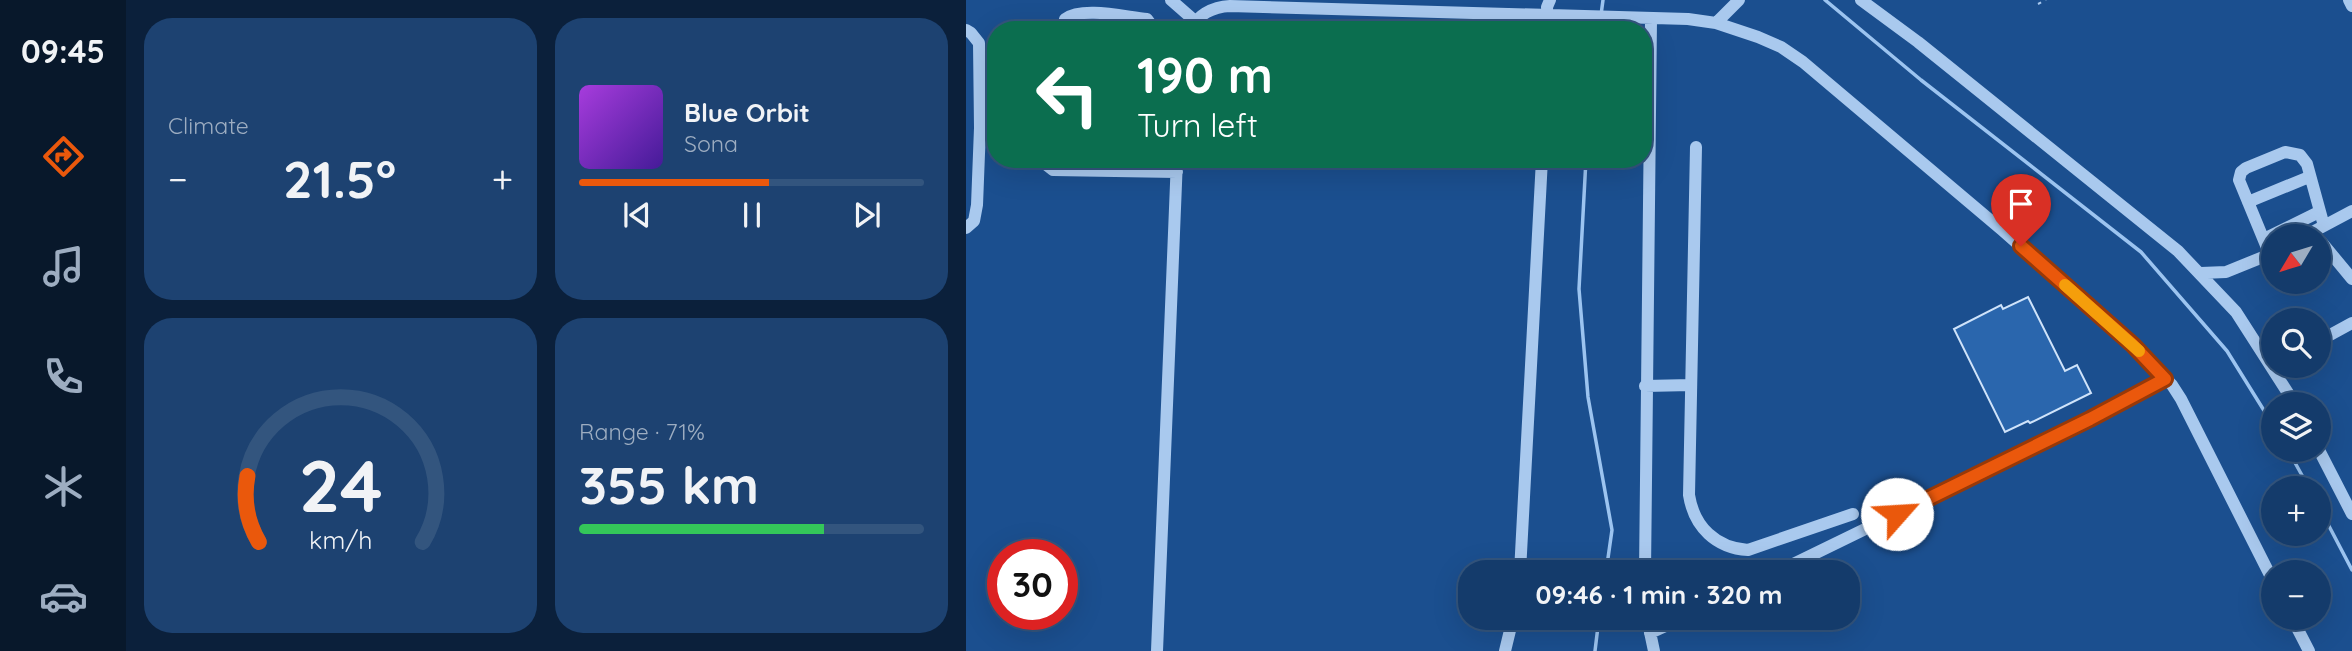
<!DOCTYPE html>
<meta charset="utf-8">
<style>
:root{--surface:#143b6b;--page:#1d4271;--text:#f1f3f6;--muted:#9dadc1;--line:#33557e;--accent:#ea580c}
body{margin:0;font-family:Quicksand,sans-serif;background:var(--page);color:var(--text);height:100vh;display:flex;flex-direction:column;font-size:26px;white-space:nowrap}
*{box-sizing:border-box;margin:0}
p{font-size:23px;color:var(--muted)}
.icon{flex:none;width:38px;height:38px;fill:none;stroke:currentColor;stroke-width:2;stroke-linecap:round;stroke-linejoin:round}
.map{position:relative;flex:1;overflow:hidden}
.sheet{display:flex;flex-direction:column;gap:18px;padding:18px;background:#0b203b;width:840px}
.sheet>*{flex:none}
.banner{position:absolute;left:21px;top:21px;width:665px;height:147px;border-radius:28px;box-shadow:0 7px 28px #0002,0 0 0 2px var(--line);background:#0b6e4f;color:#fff;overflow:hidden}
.needle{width:46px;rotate:232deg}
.fabs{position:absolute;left:1295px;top:224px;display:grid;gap:14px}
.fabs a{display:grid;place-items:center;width:70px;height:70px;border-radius:50%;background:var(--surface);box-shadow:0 7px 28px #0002,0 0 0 2px var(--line);font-size:35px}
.speed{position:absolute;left:21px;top:539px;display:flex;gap:14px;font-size:35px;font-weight:700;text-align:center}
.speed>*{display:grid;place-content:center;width:91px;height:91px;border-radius:50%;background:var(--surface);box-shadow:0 7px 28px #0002,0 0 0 2px var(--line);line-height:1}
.speed .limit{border:10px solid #d22;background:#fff;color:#111}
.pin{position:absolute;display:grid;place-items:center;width:60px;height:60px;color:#fff;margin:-72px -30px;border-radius:50% 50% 50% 0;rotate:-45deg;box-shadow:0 0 7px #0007}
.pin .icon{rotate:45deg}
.me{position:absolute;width:77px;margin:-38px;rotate:64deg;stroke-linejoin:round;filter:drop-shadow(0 0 5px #0008)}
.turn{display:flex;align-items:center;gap:24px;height:147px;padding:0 35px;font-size:32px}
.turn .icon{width:91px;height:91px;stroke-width:2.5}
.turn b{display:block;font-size:49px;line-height:60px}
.big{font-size:52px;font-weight:700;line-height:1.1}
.sheet .tile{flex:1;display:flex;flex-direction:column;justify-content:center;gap:10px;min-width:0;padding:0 24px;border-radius:28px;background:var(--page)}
.sheet .dial{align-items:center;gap:0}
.dial svg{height:182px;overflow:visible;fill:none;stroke:var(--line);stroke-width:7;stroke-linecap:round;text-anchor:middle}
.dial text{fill:var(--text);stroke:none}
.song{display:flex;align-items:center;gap:21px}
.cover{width:84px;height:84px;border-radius:10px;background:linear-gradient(135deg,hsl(280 70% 55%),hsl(260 70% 35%))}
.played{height:7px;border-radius:4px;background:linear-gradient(90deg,var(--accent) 55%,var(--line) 55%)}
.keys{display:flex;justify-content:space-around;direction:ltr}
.heat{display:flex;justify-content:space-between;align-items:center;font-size:38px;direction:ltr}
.charge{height:10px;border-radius:5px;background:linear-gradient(90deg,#34c759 71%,var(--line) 0)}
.sheet .tiles{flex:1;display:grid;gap:18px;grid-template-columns:repeat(2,1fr)}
.trip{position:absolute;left:492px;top:560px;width:402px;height:70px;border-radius:28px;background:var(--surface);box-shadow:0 7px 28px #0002,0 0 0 2px var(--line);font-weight:700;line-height:70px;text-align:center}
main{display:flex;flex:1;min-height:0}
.menu{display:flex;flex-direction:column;width:126px;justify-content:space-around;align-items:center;background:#08182b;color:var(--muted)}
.menu .icon{width:49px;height:49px}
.menu .on{color:var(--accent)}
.menu b{font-size:32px;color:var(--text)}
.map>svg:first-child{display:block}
</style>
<main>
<nav class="menu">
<b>09:45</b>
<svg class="icon on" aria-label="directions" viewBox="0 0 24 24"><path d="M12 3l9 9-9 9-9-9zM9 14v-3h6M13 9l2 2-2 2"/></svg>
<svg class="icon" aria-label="music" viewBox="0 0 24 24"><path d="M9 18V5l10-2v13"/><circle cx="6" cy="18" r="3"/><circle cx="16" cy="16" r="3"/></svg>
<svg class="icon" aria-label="phone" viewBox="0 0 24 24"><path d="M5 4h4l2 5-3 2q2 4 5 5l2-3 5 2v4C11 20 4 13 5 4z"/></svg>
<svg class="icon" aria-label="climate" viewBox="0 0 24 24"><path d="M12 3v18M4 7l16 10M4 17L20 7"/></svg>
<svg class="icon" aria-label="car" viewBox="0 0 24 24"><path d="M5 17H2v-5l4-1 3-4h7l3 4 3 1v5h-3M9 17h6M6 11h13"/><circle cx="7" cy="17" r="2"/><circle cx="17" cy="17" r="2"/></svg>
</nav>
<section class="sheet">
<div class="tiles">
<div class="tile"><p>Climate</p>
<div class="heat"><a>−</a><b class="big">21.5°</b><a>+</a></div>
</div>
<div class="tile">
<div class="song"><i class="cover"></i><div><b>Blue Orbit</b><p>Sona</p></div></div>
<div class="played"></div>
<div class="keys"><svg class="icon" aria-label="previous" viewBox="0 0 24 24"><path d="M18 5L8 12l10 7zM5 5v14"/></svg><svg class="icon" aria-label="pause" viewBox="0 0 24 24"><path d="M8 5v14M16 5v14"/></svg><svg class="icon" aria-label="next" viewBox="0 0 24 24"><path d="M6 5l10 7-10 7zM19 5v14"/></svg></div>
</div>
<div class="tile dial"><svg viewBox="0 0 100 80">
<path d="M14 69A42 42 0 1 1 86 69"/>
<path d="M14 69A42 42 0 0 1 9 40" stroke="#ea580c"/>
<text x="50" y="56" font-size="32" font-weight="700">24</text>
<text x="50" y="72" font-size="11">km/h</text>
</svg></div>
<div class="tile"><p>Range · 71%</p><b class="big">355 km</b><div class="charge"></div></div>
</div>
</section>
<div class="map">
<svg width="1386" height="651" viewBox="0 0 1386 651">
<rect width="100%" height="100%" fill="#1b4f8f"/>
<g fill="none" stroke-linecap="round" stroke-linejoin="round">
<path stroke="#9cc4f0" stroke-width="3.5" d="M 859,0 L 955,80 L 1175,252 L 1261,351 L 1307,425
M 633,30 L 637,0
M 620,159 L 613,289 L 622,397 L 646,530 L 640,572
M 1322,450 L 1343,488
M 1353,507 L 1386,570
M 629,651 L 633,618"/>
</g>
<path fill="#2a66ad" stroke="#cfe3fa" stroke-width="2" d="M 1062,297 L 1099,371 L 1111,365 L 1125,393 L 1064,423 L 1062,421 L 1039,432 L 988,329 L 1035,305 L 1037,309 Z"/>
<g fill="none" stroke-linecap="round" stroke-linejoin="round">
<path stroke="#a9c9ee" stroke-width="2" stroke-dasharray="3.5 5" stroke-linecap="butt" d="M 1072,4 L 1080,0"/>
<path stroke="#a9c9ee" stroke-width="12" d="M 205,0 L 229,21
M 895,0 L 952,42 L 1212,251 L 1270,312 L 1329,404
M 1383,0 L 1386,6
M 750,23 L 773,0
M 0,30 L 5,33 L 13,43 L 14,128 L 11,205 L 8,221 L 0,228
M 97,30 L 99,19 C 117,6 159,17 181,19 L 189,30
M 223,30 C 233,14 246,7 264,6 L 722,19 L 750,23 L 792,37 L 815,47 L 837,62 L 1036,230 L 1167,345 L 1206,385 L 1215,399 L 1307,581
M 582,30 L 581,7 L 584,0
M 730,147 L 723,495 C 728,527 750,548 782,550 L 887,514
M 73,159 L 87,170 L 211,172
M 1282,202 L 1343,177
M 1339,236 L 1386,211
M 1298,239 L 1353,212
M 1353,239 L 1386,279
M 1304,255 L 1273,180 L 1275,172 L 1280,168 L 1319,152 L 1334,155 L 1341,164 L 1358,226
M 1235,273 L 1260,272 L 1307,253
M 1353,341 L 1386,323
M 679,386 L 725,385
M 1353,450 L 1386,514
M 554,572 L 576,159
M 679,572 L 685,20
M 811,572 L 1051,455 L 1199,379
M 681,618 L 688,651
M 1326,618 L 1343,651
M 684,633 L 717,618
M 191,651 L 211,159
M 539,651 L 547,618"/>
</g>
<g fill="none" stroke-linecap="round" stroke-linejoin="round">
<g stroke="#983908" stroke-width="18">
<path id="route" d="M 931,514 L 1124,419 L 1199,379 L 1167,345 L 1055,246"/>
</g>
<use href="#route" stroke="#ea580c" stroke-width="12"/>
<path stroke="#f59e0b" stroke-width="12" d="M 1099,285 L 1173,351"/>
</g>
</svg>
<div class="fabs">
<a><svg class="needle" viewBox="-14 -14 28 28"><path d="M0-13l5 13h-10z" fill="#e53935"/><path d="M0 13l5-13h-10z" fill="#9dadc1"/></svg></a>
<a><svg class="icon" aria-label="search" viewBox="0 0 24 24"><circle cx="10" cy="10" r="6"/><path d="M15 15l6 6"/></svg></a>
<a><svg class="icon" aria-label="layers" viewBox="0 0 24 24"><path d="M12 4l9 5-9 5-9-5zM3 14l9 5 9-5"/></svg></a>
<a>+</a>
<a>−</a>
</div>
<div class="speed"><div class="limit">30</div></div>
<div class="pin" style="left:1055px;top:246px;background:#d93025"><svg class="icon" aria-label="arrive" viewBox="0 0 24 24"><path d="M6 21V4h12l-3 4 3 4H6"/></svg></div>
<svg class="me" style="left:931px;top:514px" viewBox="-20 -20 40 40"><circle r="19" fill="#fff"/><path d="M0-13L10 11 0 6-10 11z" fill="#ea580c"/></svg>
<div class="trip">09:46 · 1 min · 320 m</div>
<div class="banner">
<div class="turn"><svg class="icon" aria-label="left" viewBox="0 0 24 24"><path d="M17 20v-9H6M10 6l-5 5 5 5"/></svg><div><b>190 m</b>Turn left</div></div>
</div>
</div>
</main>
